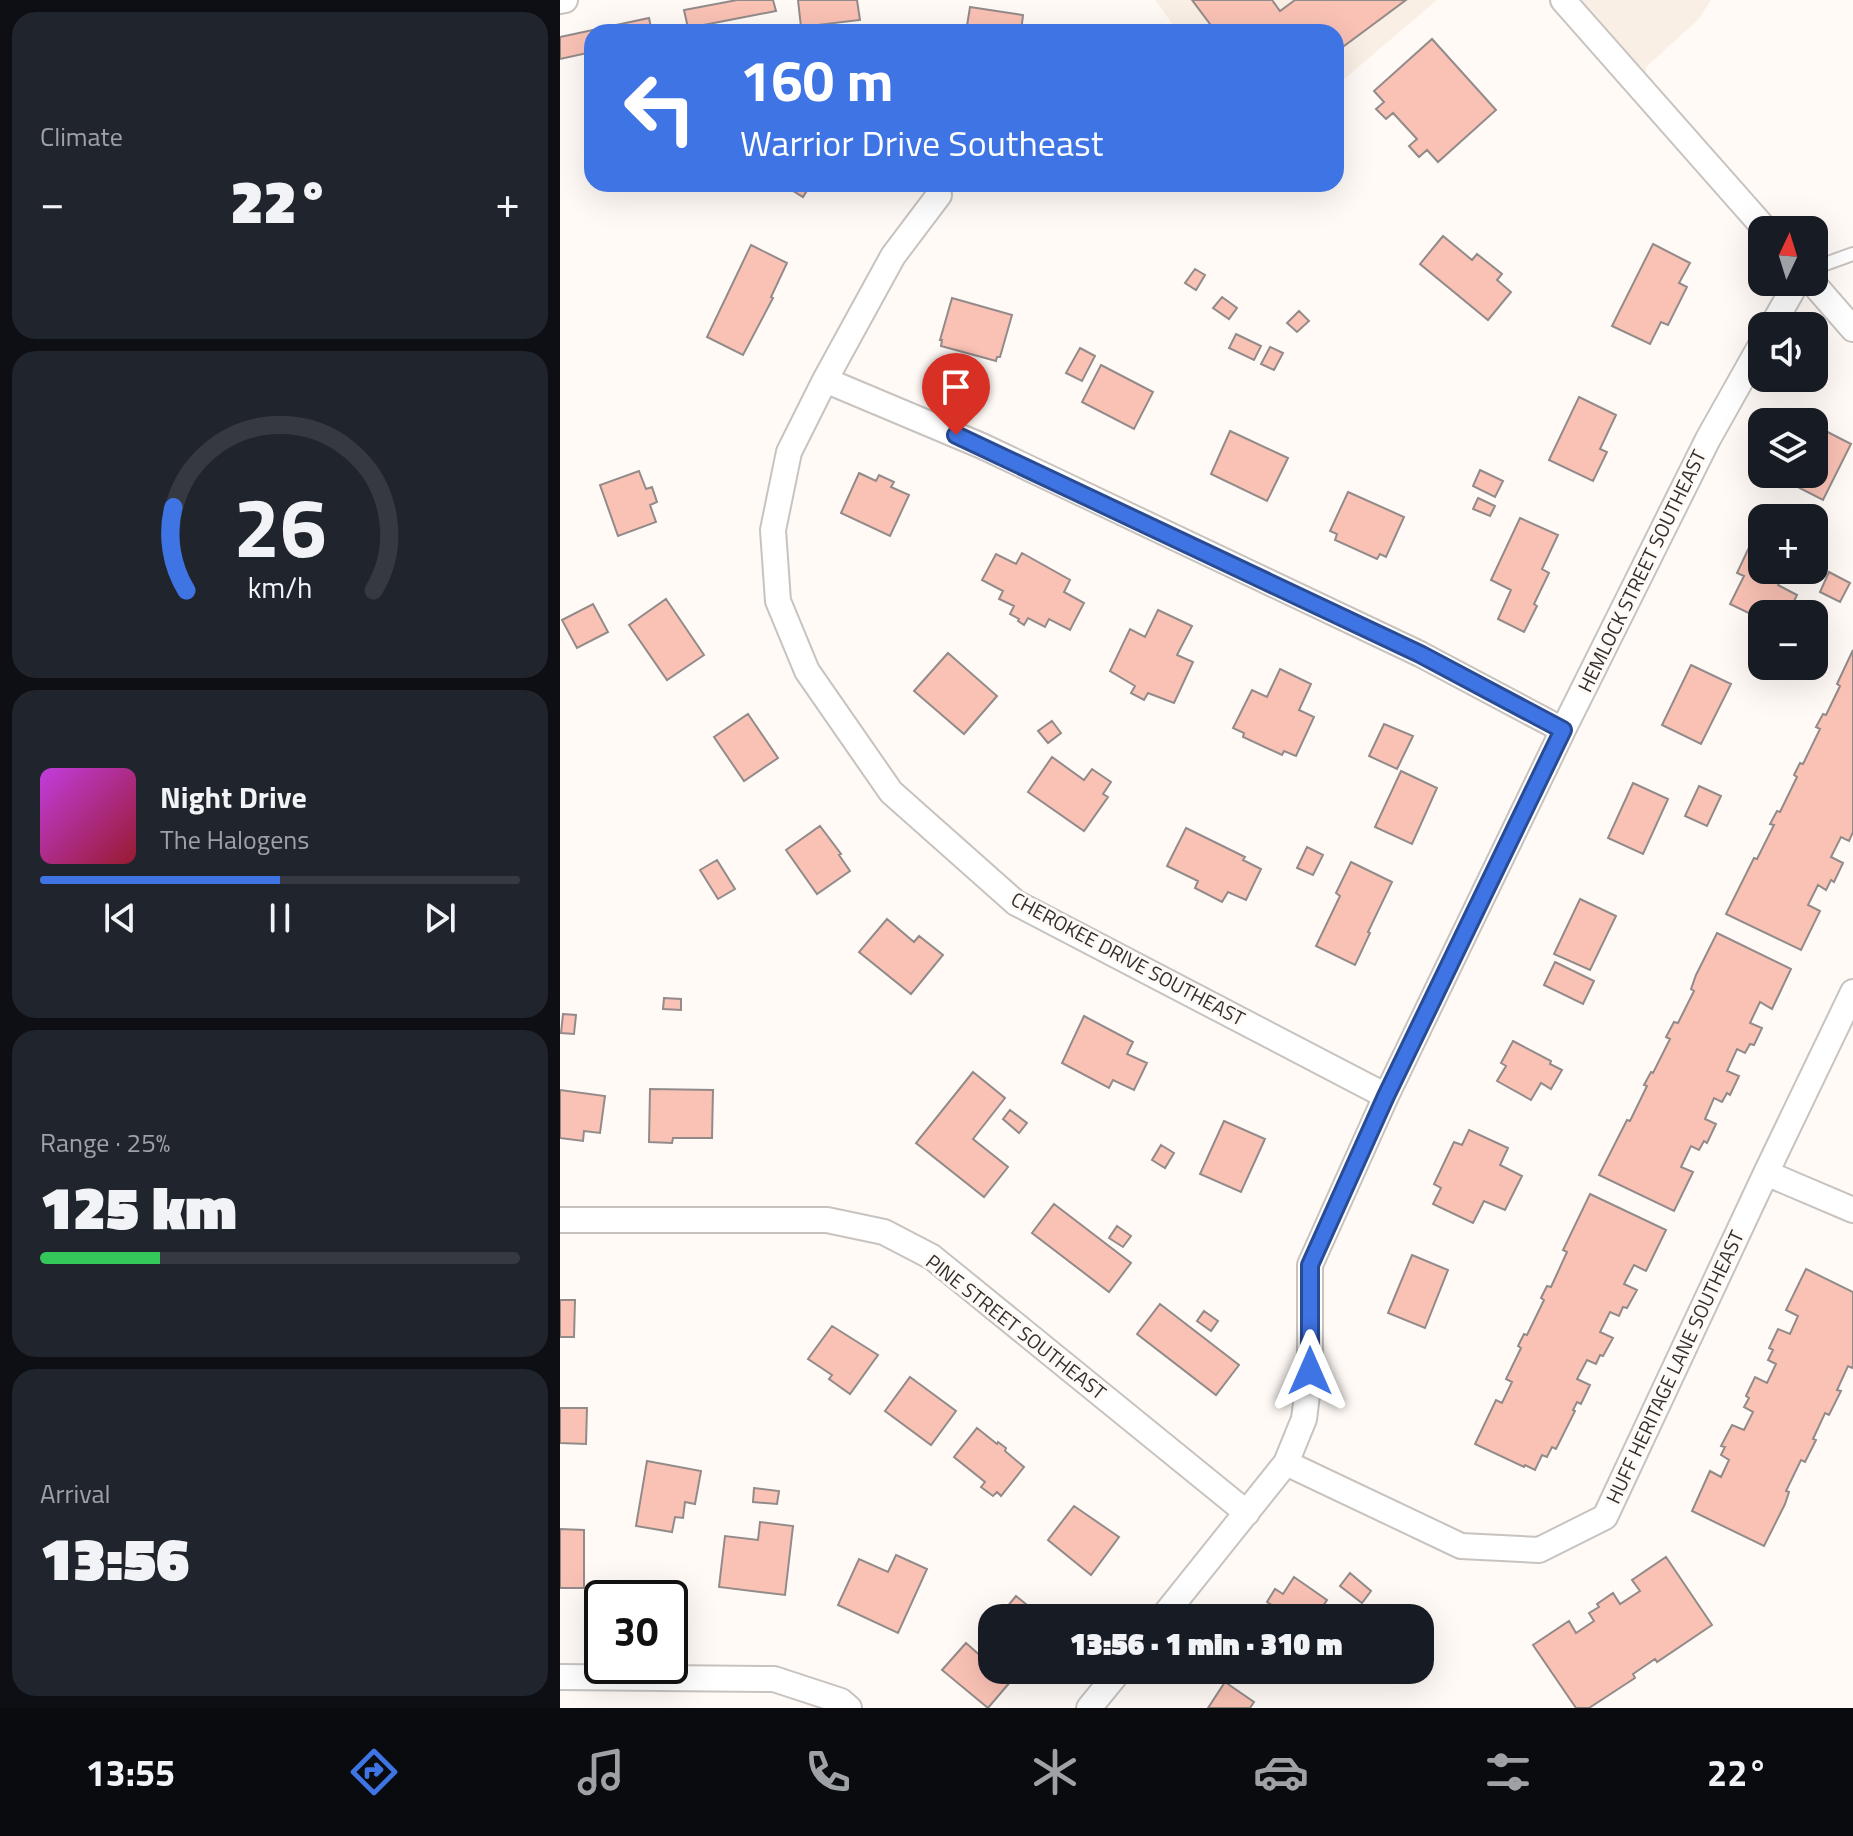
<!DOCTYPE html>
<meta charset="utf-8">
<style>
:root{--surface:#171b24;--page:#20242c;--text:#f1f3f6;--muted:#9ea1a6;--line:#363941;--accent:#3f74e4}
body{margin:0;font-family:"Titillium Web",sans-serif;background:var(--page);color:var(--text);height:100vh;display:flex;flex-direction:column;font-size:30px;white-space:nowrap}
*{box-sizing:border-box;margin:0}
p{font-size:26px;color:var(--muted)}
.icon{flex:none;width:44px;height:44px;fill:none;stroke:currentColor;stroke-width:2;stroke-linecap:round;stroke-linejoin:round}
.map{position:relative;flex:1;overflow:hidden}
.panel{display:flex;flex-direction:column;gap:12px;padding:12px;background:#0d0f14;width:560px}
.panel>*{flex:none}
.guide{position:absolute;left:24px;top:24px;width:760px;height:168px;border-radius:24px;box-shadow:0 8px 32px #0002;background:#3f74e4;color:#fff;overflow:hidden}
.needle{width:52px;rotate:4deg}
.buttons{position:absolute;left:1188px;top:216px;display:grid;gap:16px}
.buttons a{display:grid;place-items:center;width:80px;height:80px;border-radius:16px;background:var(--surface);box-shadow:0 8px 32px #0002;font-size:40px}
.speed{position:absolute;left:24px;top:1580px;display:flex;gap:16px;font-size:40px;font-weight:700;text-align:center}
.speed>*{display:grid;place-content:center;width:104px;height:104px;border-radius:50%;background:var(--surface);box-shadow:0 8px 32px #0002;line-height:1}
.speed .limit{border:4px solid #111;border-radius:12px;background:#fff;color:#111}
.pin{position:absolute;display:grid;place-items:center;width:68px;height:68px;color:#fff;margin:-82px -34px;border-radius:50% 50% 50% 0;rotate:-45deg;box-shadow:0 0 8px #0007}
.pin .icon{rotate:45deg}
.me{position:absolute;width:88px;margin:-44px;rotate:0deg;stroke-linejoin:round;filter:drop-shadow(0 0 6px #0008)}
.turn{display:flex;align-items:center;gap:28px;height:168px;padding:0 24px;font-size:36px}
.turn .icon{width:104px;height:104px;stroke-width:2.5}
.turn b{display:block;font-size:56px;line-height:68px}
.big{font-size:60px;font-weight:800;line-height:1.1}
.panel .widget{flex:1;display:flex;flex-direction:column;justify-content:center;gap:12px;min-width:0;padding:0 28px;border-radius:24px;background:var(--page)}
.panel .dial{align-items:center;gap:0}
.dial svg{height:208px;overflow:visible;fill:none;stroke:var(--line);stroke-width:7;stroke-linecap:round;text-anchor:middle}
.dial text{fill:var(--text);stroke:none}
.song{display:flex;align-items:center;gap:24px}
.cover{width:96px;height:96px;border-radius:12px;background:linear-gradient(135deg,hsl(290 70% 55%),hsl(350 70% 35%))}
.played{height:8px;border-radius:4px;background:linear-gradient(90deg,var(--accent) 50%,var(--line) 50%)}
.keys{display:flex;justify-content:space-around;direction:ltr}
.heat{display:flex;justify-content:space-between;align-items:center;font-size:44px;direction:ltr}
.charge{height:12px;border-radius:6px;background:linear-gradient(90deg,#34c759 25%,var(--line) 0)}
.trip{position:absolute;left:418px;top:1604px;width:456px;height:80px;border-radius:24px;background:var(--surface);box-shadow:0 8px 32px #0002;font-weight:800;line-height:80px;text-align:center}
.dock{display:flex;height:128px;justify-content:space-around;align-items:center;background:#090b0e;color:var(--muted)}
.dock .icon{width:56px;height:56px}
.dock .on{color:var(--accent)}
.dock b{font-size:36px;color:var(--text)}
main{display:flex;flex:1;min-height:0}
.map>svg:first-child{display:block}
</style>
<main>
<section class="panel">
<div class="widget"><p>Climate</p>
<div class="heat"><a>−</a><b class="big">22°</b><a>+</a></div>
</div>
<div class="widget dial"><svg viewBox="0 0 100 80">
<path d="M14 69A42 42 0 1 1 86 69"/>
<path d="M14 69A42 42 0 0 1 9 37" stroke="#3f74e4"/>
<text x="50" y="56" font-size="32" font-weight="700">26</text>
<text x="50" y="72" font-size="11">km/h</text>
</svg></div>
<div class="widget">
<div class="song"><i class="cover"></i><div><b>Night Drive</b><p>The Halogens</p></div></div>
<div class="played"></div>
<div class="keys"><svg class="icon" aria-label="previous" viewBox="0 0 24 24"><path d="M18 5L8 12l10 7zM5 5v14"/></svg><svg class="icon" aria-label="pause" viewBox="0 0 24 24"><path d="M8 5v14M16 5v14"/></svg><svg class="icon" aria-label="next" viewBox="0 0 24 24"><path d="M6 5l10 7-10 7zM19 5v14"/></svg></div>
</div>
<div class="widget"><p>Range · 25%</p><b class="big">125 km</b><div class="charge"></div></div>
<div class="widget"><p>Arrival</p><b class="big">13:56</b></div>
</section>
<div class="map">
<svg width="1293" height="1708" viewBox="0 0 1293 1708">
<rect width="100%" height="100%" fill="#fffaf6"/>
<path fill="#faefe5" d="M 595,0 L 877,0 L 776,86 L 776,32 L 618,32 Z
M 1022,0 L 1151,0 L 1139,19 L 1086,67 L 1086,73 Z"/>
<path fill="#fac2b5" stroke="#928b8a" stroke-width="2" d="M 177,0 L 213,0 L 216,11 L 128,28 L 124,10 Z
M 238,0 L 297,0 L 300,20 L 241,27 Z
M 632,0 L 712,0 L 720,11 L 735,0 L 846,0 L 776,52 L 776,32 L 656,32 Z
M 410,7 L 463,15 L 461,32 L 406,32 Z
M 89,18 L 92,32 L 32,32 L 32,52 L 0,59 L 0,37 Z
M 872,39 L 936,110 L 878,162 L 867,150 L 859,157 L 849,146 L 857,139 L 833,113 L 826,119 L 816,109 L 824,102 L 814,91 Z
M 222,184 L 251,184 L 243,197 Z
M 883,236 L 912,260 L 917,254 L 942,274 L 937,280 L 951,292 L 928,320 L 860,264 Z
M 1093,244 L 1130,263 L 1119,283 L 1127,287 L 1108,325 L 1101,322 L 1090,344 L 1052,326 Z
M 191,245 L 227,263 L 211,297 L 213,298 L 183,355 L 147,337 Z
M 635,269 L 645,275 L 636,290 L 625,283 Z
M 662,297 L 677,308 L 669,319 L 653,308 Z
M 392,298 L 452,315 L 440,357 L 437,357 L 436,361 L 381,346 L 382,340 L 380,340 Z
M 739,311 L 749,321 L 737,332 L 727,323 Z
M 676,334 L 701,346 L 694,360 L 669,348 Z
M 710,347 L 723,353 L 714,370 L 701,364 Z
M 520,348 L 535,356 L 522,381 L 506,373 Z
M 541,365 L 593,392 L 574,429 L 522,402 Z
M 1019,397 L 1056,415 L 1040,449 L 1047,452 L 1033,481 L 989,460 Z
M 1254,425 L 1291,444 L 1263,500 L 1222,479 L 1224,474 L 1254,474 Z
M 670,431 L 728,458 L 707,501 L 651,474 Z
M 920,470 L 943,481 L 935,497 L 913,486 Z
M 79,471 L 86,489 L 92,487 L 97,502 L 90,505 L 96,522 L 58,536 L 40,485 Z
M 299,473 L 316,481 L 319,475 L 334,482 L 331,487 L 349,495 L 330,536 L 281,513 Z
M 788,492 L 844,517 L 826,557 L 820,554 L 817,559 L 775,540 L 777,534 L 770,531 Z
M 918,498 L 935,506 L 930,516 L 913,509 Z
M 960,518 L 998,535 L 982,569 L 989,573 L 974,604 L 977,606 L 964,632 L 938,619 L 951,590 L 931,580 Z
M 1192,541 L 1202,546 L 1202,570 L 1226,570 L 1218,585 L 1237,595 L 1228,614 L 1218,614 L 1206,608 L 1201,619 L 1170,604 L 1184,576 L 1177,573 Z
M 462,553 L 510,580 L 504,592 L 524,603 L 510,630 L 489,619 L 485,627 L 468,618 L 464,625 L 458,621 L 459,619 L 450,614 L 454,606 L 439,599 L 443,591 L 422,580 L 436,554 L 456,564 Z
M 1269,572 L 1290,583 L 1280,602 L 1260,592 Z
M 106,599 L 144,655 L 107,680 L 69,625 Z
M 33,604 L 48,632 L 17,648 L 2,620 Z
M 598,610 L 632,626 L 617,655 L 633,662 L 614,703 L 588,693 L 584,700 L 571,693 L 575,686 L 550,671 L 570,629 L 585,637 Z
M 1293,650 L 1293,832 L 1289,841 L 1281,837 L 1271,857 L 1283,863 L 1274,882 L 1271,880 L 1266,890 L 1258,885 L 1248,905 L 1260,911 L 1241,950 L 1166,914 L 1194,858 L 1197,859 L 1214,825 L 1210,824 L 1217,811 L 1220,812 L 1237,777 L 1234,775 L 1240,763 L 1243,764 L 1260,729 L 1256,727 L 1263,714 L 1266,715 L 1280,686 L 1277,684 Z
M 388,653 L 437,696 L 404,734 L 354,691 Z
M 1131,665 L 1171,684 L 1141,744 L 1102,725 Z
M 720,669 L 751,684 L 739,710 L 754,717 L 736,756 L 724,751 L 722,755 L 683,737 L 684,733 L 673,728 L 692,690 L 707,697 Z
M 188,714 L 218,758 L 184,781 L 154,737 Z
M 492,721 L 501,733 L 488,743 L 478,731 Z
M 824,724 L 853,736 L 837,769 L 809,756 Z
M 492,757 L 524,780 L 532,769 L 551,782 L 543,794 L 548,797 L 524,831 L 468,792 Z
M 841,771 L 877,788 L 852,844 L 815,827 Z
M 1073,783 L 1108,799 L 1083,854 L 1048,838 Z
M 1139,786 L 1161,796 L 1147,826 L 1125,816 Z
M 260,826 L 281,854 L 279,855 L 290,871 L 257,894 L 226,850 Z
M 626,828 L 685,857 L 683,860 L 701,869 L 686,900 L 668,892 L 662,902 L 635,888 L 638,881 L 607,866 Z
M 747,847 L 763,855 L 753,875 L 737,868 Z
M 157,860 L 175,889 L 158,899 L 140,870 Z
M 791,862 L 832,882 L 808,932 L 810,933 L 795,965 L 756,946 L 780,896 L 776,893 Z
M 1020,899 L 1056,916 L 1030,970 L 994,954 Z
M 327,919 L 354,942 L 359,936 L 383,955 L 351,994 L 299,952 Z
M 1157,933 L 1231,969 L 1212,1009 L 1200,1002 L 1190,1023 L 1202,1028 L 1194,1045 L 1190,1044 L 1185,1053 L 1177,1049 L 1167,1071 L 1179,1076 L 1170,1095 L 1167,1093 L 1162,1102 L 1154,1098 L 1145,1119 L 1156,1124 L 1147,1143 L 1144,1141 L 1139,1150 L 1131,1146 L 1121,1167 L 1133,1172 L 1114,1211 L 1039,1175 L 1067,1120 L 1070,1121 L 1087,1086 L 1084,1085 L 1091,1072 L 1093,1073 L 1110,1039 L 1106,1037 L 1114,1022 L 1118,1023 L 1134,991 L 1131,989 L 1136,975 Z
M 995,962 L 1034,981 L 1023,1004 L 984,985 Z
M 104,998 L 121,999 L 121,1010 L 103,1009 Z
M 3,1014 L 16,1015 L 14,1034 L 1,1033 Z
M 524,1016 L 573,1042 L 567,1054 L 587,1063 L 574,1090 L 553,1080 L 549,1088 L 502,1063 Z
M 953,1041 L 991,1061 L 990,1064 L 1002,1070 L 991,1089 L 981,1083 L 971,1100 L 937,1081 L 946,1066 L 941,1063 Z
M 413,1072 L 445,1098 L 413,1139 L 448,1167 L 424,1197 L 356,1143 Z
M 90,1089 L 153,1090 L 152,1138 L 113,1138 L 112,1143 L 89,1142 Z
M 0,1090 L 45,1096 L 40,1133 L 24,1131 L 23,1141 L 0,1138 Z
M 450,1110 L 467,1123 L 459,1133 L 443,1119 Z
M 664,1121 L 705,1139 L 681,1192 L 640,1174 Z
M 909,1130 L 948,1148 L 940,1165 L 962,1176 L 945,1210 L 924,1201 L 913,1223 L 873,1204 L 881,1188 L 874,1184 L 894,1142 L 902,1145 Z
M 601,1145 L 614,1153 L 605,1168 L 592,1160 Z
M 1030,1194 L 1106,1230 L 1086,1271 L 1074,1265 L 1064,1284 L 1077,1290 L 1067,1308 L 1063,1307 L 1059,1316 L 1050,1312 L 1040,1332 L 1053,1338 L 1043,1356 L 1040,1355 L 1036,1364 L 1027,1360 L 1017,1379 L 1030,1385 L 1021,1404 L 1017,1402 L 1013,1410 L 1015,1411 L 996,1449 L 992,1447 L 987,1457 L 982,1455 L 975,1470 L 965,1465 L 964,1467 L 915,1444 L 936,1400 L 942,1403 L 952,1382 L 946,1379 L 961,1348 L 958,1346 L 964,1334 L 967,1335 L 984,1300 L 981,1298 L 987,1286 L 991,1287 L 1007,1252 L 1003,1250 Z
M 494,1204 L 571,1263 L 549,1292 L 472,1233 Z
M 557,1226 L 571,1236 L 563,1247 L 549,1238 Z
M 852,1255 L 888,1270 L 865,1328 L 828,1313 Z
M 1246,1269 L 1293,1292 L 1293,1366 L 1292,1368 L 1288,1366 L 1277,1390 L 1281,1391 L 1269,1415 L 1265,1413 L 1253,1439 L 1256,1440 L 1245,1462 L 1241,1460 L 1226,1491 L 1229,1492 L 1225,1504 L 1204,1546 L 1132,1511 L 1150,1471 L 1161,1477 L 1169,1460 L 1161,1455 L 1165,1447 L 1161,1446 L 1172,1425 L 1184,1430 L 1193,1412 L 1184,1407 L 1189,1398 L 1186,1396 L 1195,1377 L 1207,1383 L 1216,1364 L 1208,1360 L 1213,1350 L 1209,1348 L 1218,1329 L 1230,1334 L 1238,1316 L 1226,1310 Z
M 0,1300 L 15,1300 L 14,1337 L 0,1337 Z
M 600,1304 L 679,1365 L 656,1395 L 577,1334 Z
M 644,1311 L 658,1321 L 651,1331 L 637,1321 Z
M 272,1326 L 318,1355 L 290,1394 L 269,1379 L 272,1375 L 248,1359 Z
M 350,1377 L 396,1411 L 371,1445 L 325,1411 Z
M 0,1408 L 27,1408 L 26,1444 L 0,1443 Z
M 417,1428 L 437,1444 L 438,1442 L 446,1448 L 445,1451 L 464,1467 L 441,1496 L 437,1492 L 433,1496 L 421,1487 L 425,1482 L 394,1457 Z
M 87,1461 L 141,1471 L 135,1504 L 125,1502 L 123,1518 L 115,1517 L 112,1532 L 76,1526 Z
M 194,1488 L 219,1491 L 217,1504 L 193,1502 Z
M 514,1506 L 559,1537 L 531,1575 L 488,1540 Z
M 200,1522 L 233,1526 L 225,1595 L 159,1587 L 165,1536 L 198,1540 Z
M 0,1529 L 24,1530 L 24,1588 L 0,1588 Z
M 336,1555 L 367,1569 L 338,1633 L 278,1605 L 299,1559 L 328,1572 Z
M 1106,1557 L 1152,1625 L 1097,1662 L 1095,1659 L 1073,1674 L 1075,1678 L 1029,1708 L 1016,1708 L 973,1645 L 1009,1621 L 1016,1633 L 1034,1621 L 1029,1613 L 1039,1607 L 1037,1604 L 1053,1593 L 1060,1604 L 1080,1591 L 1072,1580 Z
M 790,1573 L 811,1591 L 802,1603 L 780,1586 Z
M 734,1577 L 767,1600 L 755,1618 L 707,1618 L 715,1607 L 707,1602 L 715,1589 L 723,1594 Z
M 456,1596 L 477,1613 L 472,1618 L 458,1618 L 446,1608 Z
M 406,1643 L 423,1658 L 427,1653 L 432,1657 L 432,1670 L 438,1670 L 451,1681 L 428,1708 L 382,1670 Z
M 665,1682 L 694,1702 L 690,1708 L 648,1708 Z"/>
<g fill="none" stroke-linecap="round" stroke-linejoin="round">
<g stroke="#c8c3bf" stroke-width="16">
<path id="lane" d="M 1254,268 L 1293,254"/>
</g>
<g stroke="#c8c3bf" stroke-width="28">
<path id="street" d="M 1003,0 L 1206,230
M 0,1 L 5,0
M 379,195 L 333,256 L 265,380 L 229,452 L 213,530 L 218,601 L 247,671 L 331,792 L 456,903 L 826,1096
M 1252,282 L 1293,329
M 1212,326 L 1237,282
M 265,380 L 422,446 L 860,654 L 1003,730
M 1206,1173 L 1293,1210
M 0,1220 L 267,1220 L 324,1232 L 372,1257 L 687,1513
M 726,1463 L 901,1546 L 979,1550 L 1045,1517 L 1206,1173 L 1293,992
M 602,1618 L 726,1463 L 744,1419 L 750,1371 L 750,1265 L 826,1096 L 1003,730 L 1148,439 L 1202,343
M 0,1677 L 214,1679 L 281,1701 L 289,1708
M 529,1708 L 560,1670"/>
</g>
<use href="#lane" stroke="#fff" stroke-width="12"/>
<use href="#street" stroke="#fff" stroke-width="24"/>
</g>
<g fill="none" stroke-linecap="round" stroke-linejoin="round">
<g stroke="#294b94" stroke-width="20">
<path id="route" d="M 396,435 L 860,654 L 1003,730 L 826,1096 L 750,1265 L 750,1371"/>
</g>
<use href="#route" stroke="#3f74e4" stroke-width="14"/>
</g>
<g text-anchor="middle" stroke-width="6" stroke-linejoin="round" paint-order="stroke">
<g font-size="20" fill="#32302e" stroke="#fffaf6">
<text transform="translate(1082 571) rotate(-64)" y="7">HEMLOCK STREET SOUTHEAST</text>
<text transform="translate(568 959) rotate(28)" y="7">CHEROKEE DRIVE SOUTHEAST</text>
<text transform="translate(456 1327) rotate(38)" y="7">PINE STREET SOUTHEAST</text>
<text transform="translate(1115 1367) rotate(-65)" y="7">HUFF HERITAGE LANE SOUTHEAST</text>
</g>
</g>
</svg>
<div class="buttons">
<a><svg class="needle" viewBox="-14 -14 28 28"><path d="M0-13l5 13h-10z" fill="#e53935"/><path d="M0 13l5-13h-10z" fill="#9ea1a6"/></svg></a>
<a><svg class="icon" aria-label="sound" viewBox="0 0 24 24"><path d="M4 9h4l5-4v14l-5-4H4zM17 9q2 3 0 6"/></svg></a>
<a><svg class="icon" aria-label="layers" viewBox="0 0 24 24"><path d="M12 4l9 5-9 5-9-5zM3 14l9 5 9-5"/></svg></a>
<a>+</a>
<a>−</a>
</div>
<div class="speed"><div class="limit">30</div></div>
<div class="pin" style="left:396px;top:435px;background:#d93025"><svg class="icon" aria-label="arrive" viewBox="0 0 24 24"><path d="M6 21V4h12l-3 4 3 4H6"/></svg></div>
<svg class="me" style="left:750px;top:1371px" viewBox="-20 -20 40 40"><path d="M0-17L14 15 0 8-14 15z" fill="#3f74e4" stroke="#fff" stroke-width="4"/></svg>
<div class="trip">13:56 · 1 min · 310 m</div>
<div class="guide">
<div class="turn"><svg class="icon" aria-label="left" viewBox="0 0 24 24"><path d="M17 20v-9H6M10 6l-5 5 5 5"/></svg><div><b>160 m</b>Warrior Drive Southeast</div></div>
</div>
</div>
</main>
<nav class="dock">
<b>13:55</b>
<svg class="icon on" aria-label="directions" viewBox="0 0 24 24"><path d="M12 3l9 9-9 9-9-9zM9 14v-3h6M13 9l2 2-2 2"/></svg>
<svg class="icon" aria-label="music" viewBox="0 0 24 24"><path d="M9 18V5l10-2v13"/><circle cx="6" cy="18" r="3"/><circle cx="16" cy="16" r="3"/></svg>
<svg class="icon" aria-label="phone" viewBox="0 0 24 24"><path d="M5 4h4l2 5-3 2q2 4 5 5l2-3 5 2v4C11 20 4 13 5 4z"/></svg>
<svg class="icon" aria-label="climate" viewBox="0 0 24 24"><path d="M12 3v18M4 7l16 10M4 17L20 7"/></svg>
<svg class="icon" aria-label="car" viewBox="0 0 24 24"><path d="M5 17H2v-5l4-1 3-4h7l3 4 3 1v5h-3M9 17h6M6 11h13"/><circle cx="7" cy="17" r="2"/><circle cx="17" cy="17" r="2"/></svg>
<svg class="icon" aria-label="filters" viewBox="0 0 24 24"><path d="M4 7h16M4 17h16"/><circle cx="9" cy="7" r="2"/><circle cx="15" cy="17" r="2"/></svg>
<b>22°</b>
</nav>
